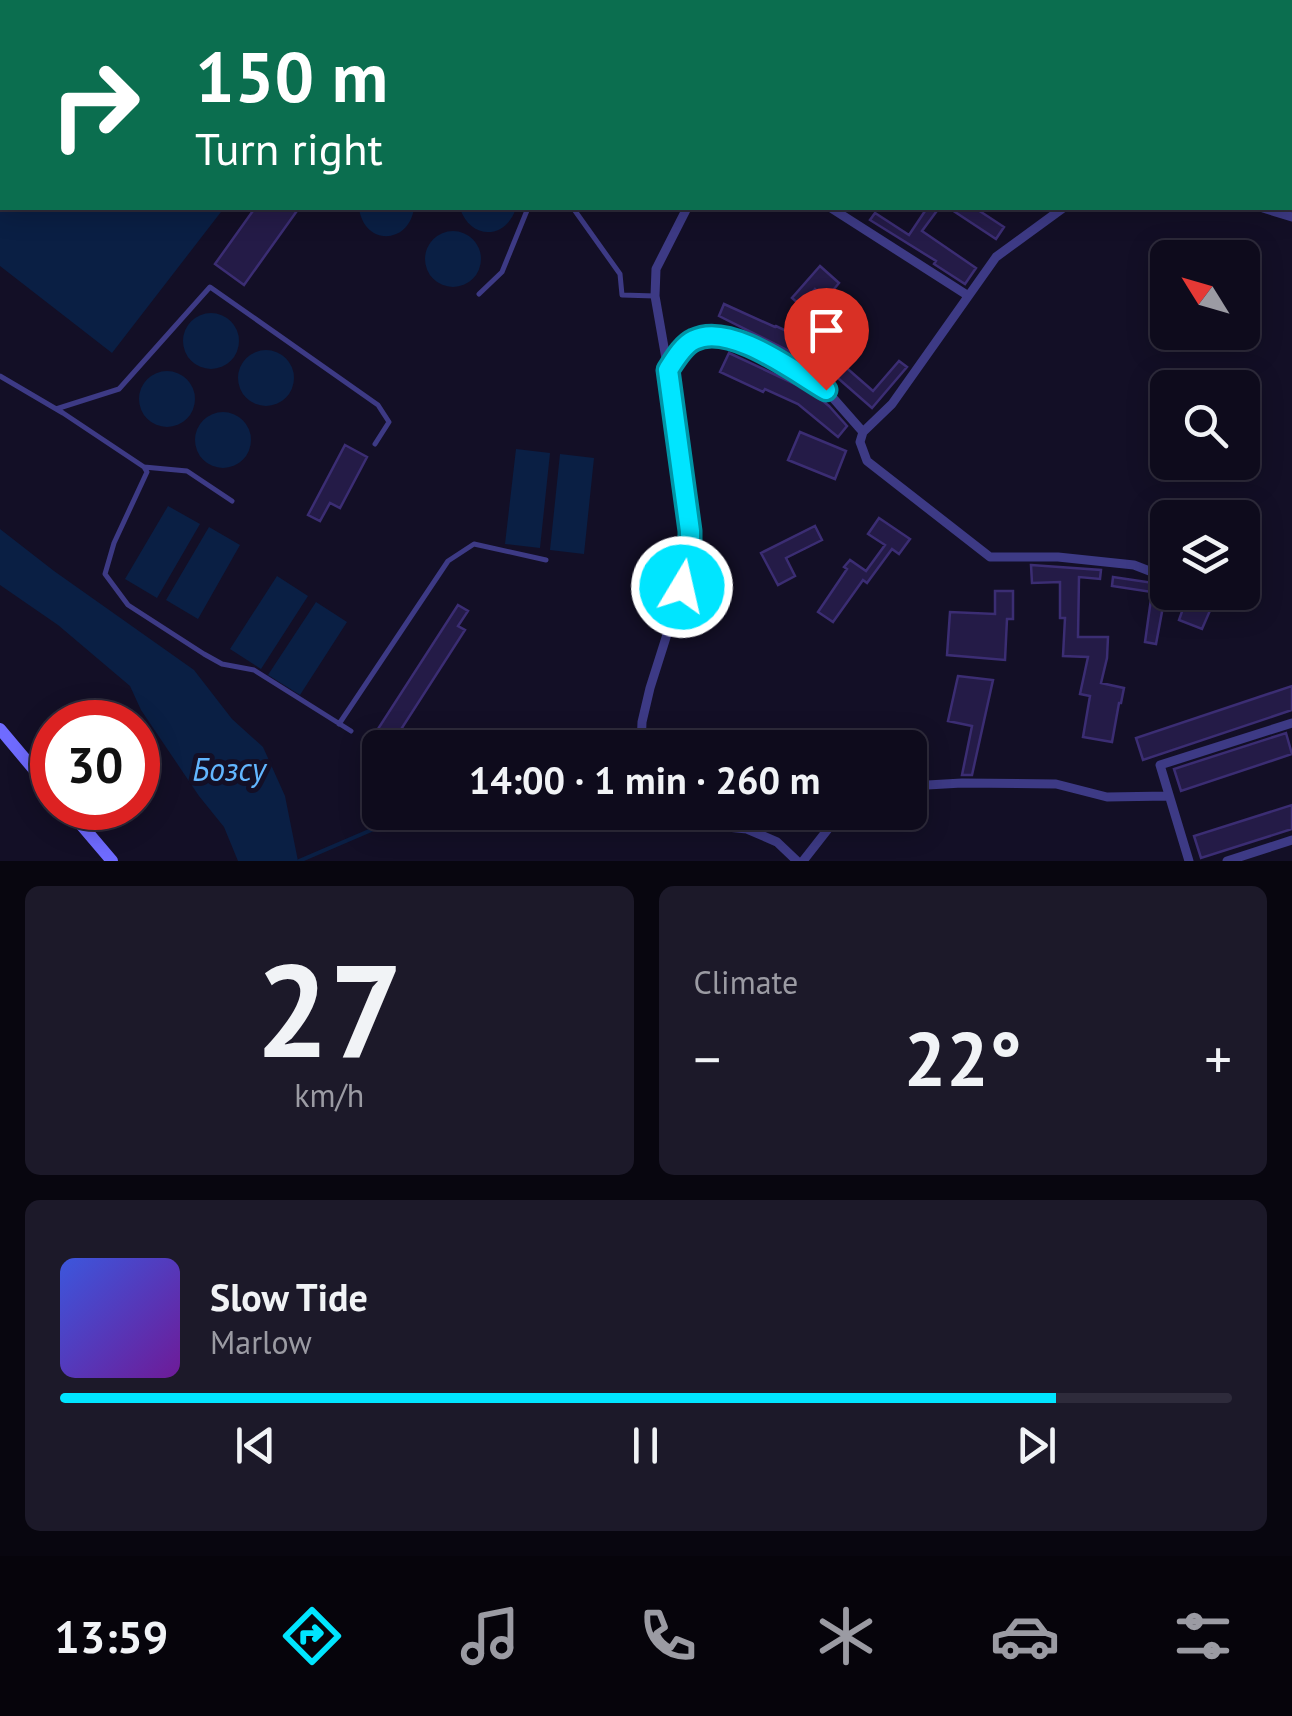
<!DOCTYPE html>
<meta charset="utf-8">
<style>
:root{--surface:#0e0b1c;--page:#1c1929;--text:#f1f3f6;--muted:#9b9ba3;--line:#2e2b3b;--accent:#00e5ff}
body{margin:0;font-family:"PT Sans",sans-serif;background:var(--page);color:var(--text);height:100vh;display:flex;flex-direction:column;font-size:38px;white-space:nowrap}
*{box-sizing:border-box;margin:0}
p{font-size:32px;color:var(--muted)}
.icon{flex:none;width:55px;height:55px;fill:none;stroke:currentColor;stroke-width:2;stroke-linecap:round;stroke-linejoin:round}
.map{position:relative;height:861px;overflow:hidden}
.panel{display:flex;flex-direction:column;gap:25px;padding:25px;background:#08060f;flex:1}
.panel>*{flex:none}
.hud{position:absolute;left:0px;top:0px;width:1292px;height:210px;box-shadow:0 5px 25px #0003,0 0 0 2px var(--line);background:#0b6e4f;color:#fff;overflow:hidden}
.needle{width:65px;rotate:307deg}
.fabs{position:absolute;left:1150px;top:240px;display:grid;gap:20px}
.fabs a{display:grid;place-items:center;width:110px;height:110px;border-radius:15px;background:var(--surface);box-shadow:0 5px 25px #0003,0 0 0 2px var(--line);font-size:50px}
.speed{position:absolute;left:30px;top:700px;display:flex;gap:20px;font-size:50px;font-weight:700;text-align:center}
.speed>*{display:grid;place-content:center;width:130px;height:130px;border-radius:50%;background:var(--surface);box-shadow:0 5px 25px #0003,0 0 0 2px var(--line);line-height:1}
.speed .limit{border:15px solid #d22;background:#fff;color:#111}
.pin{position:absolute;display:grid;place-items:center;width:85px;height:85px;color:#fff;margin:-102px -42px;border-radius:50% 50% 50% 0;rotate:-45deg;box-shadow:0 0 10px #0007}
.pin .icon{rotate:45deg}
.me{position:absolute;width:110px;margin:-55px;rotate:9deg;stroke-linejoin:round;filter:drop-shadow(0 0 8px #0008)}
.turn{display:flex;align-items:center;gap:35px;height:210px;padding:0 30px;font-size:45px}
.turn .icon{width:130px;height:130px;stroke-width:2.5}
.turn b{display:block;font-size:70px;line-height:85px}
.big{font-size:75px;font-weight:800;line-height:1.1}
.panel .tile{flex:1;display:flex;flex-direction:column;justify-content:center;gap:15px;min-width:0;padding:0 35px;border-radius:15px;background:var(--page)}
.panel .dial{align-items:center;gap:0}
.dial b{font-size:130px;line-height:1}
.song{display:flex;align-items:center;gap:30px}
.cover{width:120px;height:120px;border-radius:15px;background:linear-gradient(135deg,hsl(230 70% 55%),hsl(280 70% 35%))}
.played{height:10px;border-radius:5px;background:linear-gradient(90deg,var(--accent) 85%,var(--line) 85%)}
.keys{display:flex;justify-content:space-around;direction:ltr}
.heat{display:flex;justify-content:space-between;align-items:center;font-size:55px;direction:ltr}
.panel .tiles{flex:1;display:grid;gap:25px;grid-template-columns:1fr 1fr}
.tile:last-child{grid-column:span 2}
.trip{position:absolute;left:362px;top:730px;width:565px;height:100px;border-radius:15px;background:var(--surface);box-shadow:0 5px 25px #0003,0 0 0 2px var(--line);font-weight:800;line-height:100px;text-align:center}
.tab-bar{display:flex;height:160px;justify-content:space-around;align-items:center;background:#06040b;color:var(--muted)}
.tab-bar .icon{width:70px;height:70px}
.tab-bar .selected{color:var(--accent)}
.tab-bar b{font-size:45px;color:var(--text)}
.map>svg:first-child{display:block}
</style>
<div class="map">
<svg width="1292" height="861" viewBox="0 0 1292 861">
<rect width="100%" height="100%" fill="#130f26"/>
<path fill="#0a1f44" d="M 2,195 L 2,208 L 224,208 L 112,353 L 0,266 L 0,198 Z
M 359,208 L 414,208 C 409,245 364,246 359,208 Z
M 460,208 L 516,208 C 506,240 470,240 460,208 Z
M425 259a28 28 0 1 1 56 0a28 28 0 1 1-56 0Z
M183 341a28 28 0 1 1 56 0a28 28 0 1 1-56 0Z
M238 378a28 28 0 1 1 56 0a28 28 0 1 1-56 0Z
M139 399a28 28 0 1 1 56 0a28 28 0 1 1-56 0Z
M195 440a28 28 0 1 1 56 0a28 28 0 1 1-56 0Z
M 516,449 L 550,453 L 540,548 L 505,544 Z
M 560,454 L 594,458 L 584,554 L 550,550 Z
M 168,506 L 200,524 L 157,598 L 125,579 Z
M 209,527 L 240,545 L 198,619 L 166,600 Z
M 0,529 L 54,571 L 194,670 L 232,719 L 263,747 L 285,796 L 298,861 L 238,861 L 224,827 L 199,796 L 141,710 L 130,686 L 58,625 L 0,585 Z
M 277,576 L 308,596 L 261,669 L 230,649 Z
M 316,602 L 347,622 L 300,695 L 268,675 Z"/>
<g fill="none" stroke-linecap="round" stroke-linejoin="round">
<path stroke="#0a1f44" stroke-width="4" d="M 299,861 L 397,819 L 401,812"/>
</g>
<path fill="#241b47" stroke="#3b2d73" stroke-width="2.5" d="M 255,208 L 299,208 L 244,285 L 215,264 Z
M 927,208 L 939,208 L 922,231 L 976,268 L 965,284 L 934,264 L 936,261 L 870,220 L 875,213 L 909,235 Z
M 949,208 L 975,208 L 1004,227 L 996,239 Z
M 820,266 L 839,283 L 826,299 L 815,289 L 801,306 L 792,298 Z
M 724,304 L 775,327 L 776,326 L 816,345 L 818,343 L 873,391 L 899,361 L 907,367 L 872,408 L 807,351 L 803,358 L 719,316 Z
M 729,353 L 812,392 L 829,406 L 847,426 L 838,437 L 798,404 L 765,389 L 763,392 L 720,372 Z
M 800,432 L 846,451 L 835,479 L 788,460 Z
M 345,445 L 367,457 L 340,508 L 330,503 L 320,521 L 308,515 Z
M 879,518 L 910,539 L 899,554 L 892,549 L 867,583 L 863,580 L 833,622 L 818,612 L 847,569 L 844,567 L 850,560 L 866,571 L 885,545 L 868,534 Z
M 815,526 L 822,540 L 786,558 L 795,576 L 778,585 L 761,553 Z
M 1031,565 L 1101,570 L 1100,579 L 1079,577 L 1078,637 L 1108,637 L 1107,658 L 1101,683 L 1124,688 L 1121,703 L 1119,703 L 1112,742 L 1083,737 L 1090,696 L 1080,694 L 1088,657 L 1063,656 L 1065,618 L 1060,618 L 1060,582 L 1032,583 Z
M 1113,577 L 1167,585 L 1156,644 L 1145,642 L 1152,592 L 1112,586 Z
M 995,591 L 1013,591 L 1013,619 L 1007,619 L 1005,660 L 947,655 L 950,612 L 995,614 Z
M 1189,592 L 1218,592 L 1202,629 L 1179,620 Z
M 458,605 L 468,611 L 458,626 L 465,630 L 391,745 L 383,739 L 373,754 L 365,749 Z
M 958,676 L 993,680 L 972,775 L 962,775 L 972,726 L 948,721 Z
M 1292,686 L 1292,710 L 1143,760 L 1136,738 Z
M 1286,733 L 1292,754 L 1181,791 L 1174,769 Z
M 1292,805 L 1292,829 L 1201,858 L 1194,836 Z"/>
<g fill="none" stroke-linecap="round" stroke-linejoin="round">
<path stroke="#3d3a85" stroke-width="5" d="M 312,0 L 317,2
M 472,0 L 473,2
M 126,2 L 129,0
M 336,2 L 339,0
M 0,158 L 2,154
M 573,208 L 620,274 L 622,295 L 655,296
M 479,294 L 502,272 L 528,208
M 0,376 L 63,413 L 144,467 L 187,471 L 232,501
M 56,409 L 119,389 L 210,287 L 378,405 L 389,422 L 375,444
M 144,467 L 147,472 L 114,543 L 105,574 L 128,605 L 204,654 L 222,664 L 254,670 L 351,731
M 339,724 L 448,561 L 474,544 L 546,560"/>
<path stroke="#3d3a85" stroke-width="9" d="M 661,0 L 662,2
M 831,208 L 967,295
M 1063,208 L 996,257 L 892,404 L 863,432 L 860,442 L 867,461 L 990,557 L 1058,557 L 1134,565 L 1165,577 L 1168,576
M 1263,208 L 1292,217
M 668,369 L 677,355 L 693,340 L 712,336 L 742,341 L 826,390 L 863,432
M 641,748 L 642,722 L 650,688 L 682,587 L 690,547 L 668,370 L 655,296 L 656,269 L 687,208
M 910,786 L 962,783 L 1056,784 L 1107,797 L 1168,796
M 691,812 L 717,826 L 747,829 L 777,842 L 797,861
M 803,861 L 839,815 L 844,812
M 1189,861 L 1160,765 L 1292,723
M 1227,861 L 1292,840"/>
<path stroke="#6f6bff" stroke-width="12" d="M 0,729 L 52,791
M 67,808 L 112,861"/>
</g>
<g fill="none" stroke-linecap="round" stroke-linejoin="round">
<g stroke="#0095a6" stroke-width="25">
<path id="route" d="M 682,587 L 690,546 L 690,531 L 668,370 C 675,359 683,345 694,340 C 730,322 795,372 826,390"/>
</g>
<use href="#route" stroke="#00e5ff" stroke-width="18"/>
</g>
<g text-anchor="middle" stroke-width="10" stroke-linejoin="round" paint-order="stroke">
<g font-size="32" font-style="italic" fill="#62b6ff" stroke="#130f26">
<text x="229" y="781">Бозсу</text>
</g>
</g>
</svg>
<div class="fabs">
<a><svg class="needle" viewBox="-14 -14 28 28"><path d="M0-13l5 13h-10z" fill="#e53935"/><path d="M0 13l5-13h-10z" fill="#9b9ba3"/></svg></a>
<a><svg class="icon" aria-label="search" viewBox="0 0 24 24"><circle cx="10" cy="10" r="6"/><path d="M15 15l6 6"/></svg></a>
<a><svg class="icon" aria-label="layers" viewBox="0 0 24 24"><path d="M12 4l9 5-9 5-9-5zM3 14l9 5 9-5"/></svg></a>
</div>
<div class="speed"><div class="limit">30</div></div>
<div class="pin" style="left:826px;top:390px;background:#d93025"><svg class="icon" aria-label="arrive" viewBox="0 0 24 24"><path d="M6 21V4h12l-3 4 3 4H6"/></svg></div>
<svg class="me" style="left:682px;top:587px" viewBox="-20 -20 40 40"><circle r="17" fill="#00e5ff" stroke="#fff" stroke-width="3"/><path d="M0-11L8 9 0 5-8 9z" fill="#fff"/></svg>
<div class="trip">14:00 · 1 min · 260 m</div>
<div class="hud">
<div class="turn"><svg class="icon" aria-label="right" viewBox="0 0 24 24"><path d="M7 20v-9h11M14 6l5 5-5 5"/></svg><div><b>150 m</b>Turn right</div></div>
</div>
</div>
<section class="panel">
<div class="tiles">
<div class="tile dial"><b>27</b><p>km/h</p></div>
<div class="tile"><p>Climate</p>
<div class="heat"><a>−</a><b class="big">22°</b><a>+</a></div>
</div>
<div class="tile">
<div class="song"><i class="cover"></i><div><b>Slow Tide</b><p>Marlow</p></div></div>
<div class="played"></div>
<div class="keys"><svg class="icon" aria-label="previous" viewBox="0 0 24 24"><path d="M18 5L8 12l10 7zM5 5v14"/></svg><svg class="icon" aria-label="pause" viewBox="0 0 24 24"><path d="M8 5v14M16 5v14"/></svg><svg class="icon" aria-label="next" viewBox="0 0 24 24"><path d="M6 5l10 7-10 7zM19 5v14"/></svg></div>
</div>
</div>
</section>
<nav class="tab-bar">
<b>13:59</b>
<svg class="icon selected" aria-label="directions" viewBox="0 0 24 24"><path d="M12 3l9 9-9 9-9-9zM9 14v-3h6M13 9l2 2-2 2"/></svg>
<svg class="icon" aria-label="music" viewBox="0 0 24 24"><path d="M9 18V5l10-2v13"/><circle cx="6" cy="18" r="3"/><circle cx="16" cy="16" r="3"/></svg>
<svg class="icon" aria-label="phone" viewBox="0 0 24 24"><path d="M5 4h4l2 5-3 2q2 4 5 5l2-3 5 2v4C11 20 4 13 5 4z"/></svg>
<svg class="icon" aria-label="climate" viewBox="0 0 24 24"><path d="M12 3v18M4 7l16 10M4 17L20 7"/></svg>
<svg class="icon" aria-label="car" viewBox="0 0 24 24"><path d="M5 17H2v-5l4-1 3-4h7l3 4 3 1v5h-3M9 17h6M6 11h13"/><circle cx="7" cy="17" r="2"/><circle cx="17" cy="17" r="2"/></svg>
<svg class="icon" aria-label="filters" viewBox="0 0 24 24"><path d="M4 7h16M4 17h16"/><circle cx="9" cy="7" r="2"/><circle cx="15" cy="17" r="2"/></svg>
</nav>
